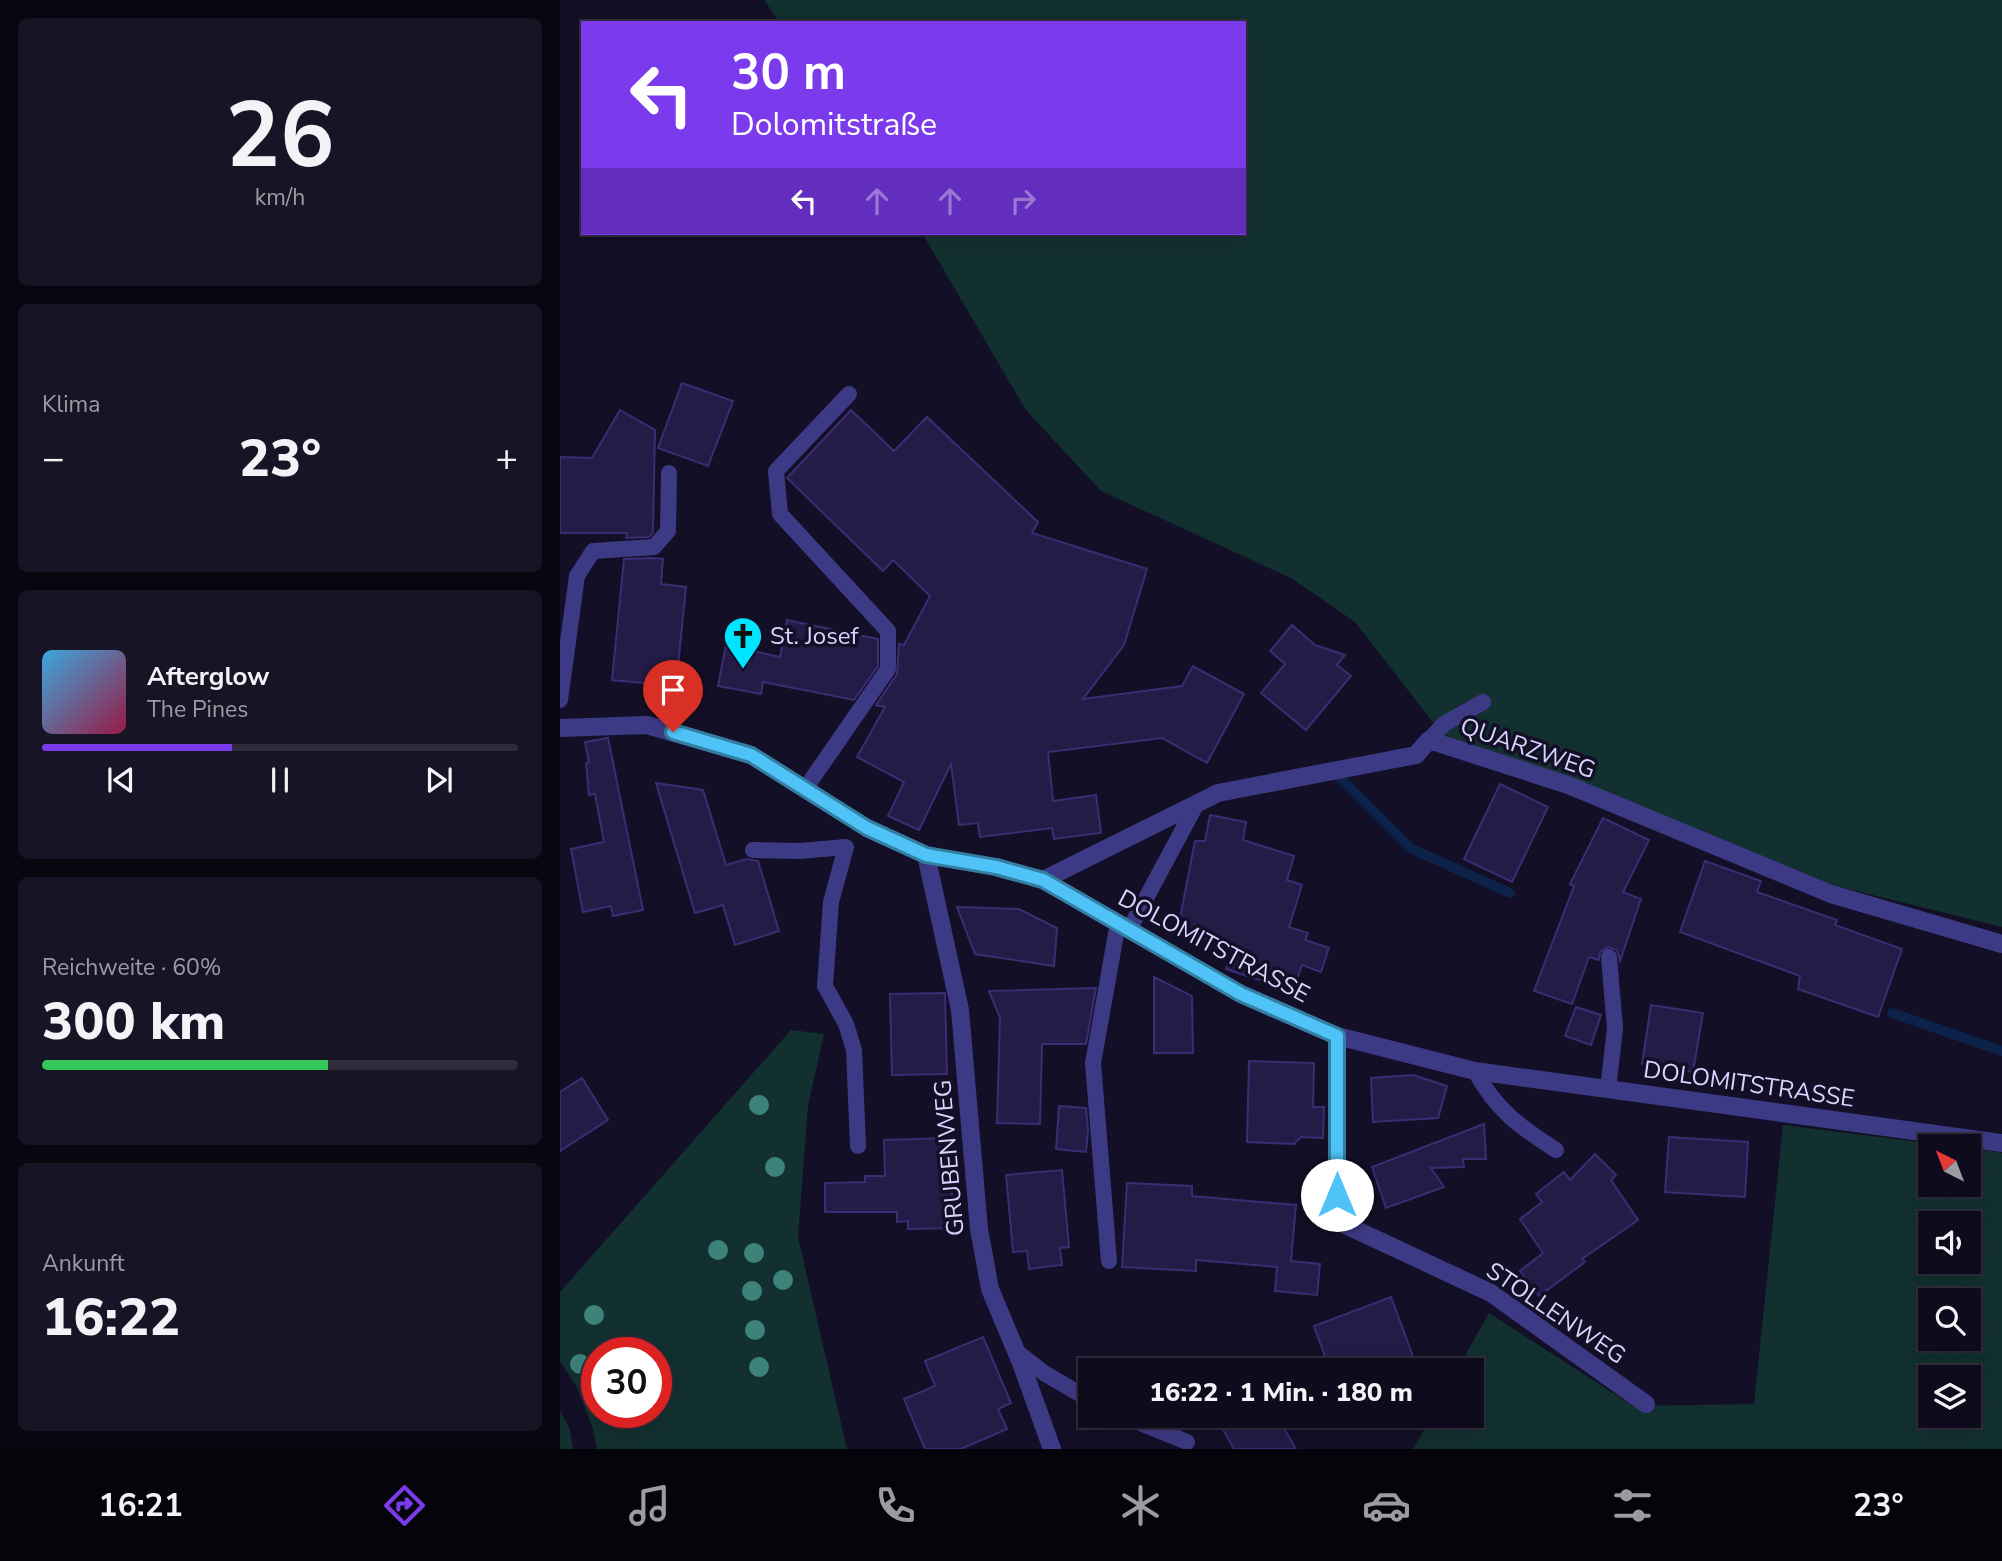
<!DOCTYPE html>
<html lang="de">
<meta charset="utf-8">
<style>
:root{--surface:#0e0b1c;--page:#171425;--text:#f1f3f6;--muted:#9b9ba3;--line:#2e2b3b;--accent:#7c3aed}
body{margin:0;font-family:"Nunito Sans",sans-serif;background:var(--page);color:var(--text);height:100vh;display:flex;flex-direction:column;font-size:26px;white-space:nowrap}
*{box-sizing:border-box;margin:0}
p{font-size:23px;color:var(--muted)}
.icon{flex:none;width:38px;height:38px;fill:none;stroke:currentColor;stroke-width:2;stroke-linecap:round;stroke-linejoin:round}
.map{position:relative;flex:1;overflow:hidden}
.sheet{display:flex;flex-direction:column;gap:18px;padding:18px;background:#08060f;width:560px}
.sheet>*{flex:none}
.banner{position:absolute;left:21px;top:21px;width:665px;height:214px;border-radius:0px;box-shadow:0 7px 28px #0002,0 0 0 2px var(--line);background:#7c3aed;color:#fff;overflow:hidden}
.needle{width:46px;rotate:318deg}
.tools{position:absolute;left:1358px;top:1134px;display:grid;gap:14px}
.tools a{display:grid;place-items:center;width:63px;height:63px;border-radius:0px;background:var(--surface);box-shadow:0 7px 28px #0002,0 0 0 2px var(--line);font-size:35px}
.speed{position:absolute;left:21px;top:1337px;display:flex;gap:14px;font-size:35px;font-weight:700;text-align:center}
.speed>*{display:grid;place-content:center;width:91px;height:91px;border-radius:50%;background:var(--surface);box-shadow:0 7px 28px #0002,0 0 0 2px var(--line);line-height:1}
.speed .limit{border:10px solid #d22;background:#fff;color:#111}
.pin{position:absolute;display:grid;place-items:center;width:60px;height:60px;color:#fff;margin:-72px -30px;border-radius:50% 50% 50% 0;rotate:-45deg;box-shadow:0 0 7px #0007}
.pin .icon{rotate:45deg}
.me{position:absolute;width:77px;margin:-38px;rotate:0deg;stroke-linejoin:round;filter:drop-shadow(0 0 5px #0008)}
.turn{display:flex;align-items:center;gap:24px;height:147px;padding:0 35px;font-size:32px}
.turn .icon{width:91px;height:91px;stroke-width:2.5}
.turn b{display:block;font-size:49px;line-height:60px}
.lanes{display:flex;align-items:center;height:66px;padding:0 35px;background:#0003;justify-content:center;gap:35px;direction:ltr}
.lanes .off{opacity:.35}
.big{font-size:52px;font-weight:800;line-height:1.1}
.sheet .tile{flex:1;display:flex;flex-direction:column;justify-content:center;gap:10px;min-width:0;padding:0 24px;border-radius:10px;background:var(--page)}
.sheet .dial{align-items:center;gap:0}
.dial b{font-size:91px;line-height:1}
.song{display:flex;align-items:center;gap:21px}
.cover{width:84px;height:84px;border-radius:10px;background:linear-gradient(135deg,hsl(200 70% 55%),hsl(340 70% 35%))}
.played{height:7px;border-radius:4px;background:linear-gradient(90deg,var(--accent) 40%,var(--line) 40%)}
.keys{display:flex;justify-content:space-around;direction:ltr}
.heat{display:flex;justify-content:space-between;align-items:center;font-size:38px;direction:ltr}
.charge{height:10px;border-radius:5px;background:linear-gradient(90deg,#34c759 60%,var(--line) 0)}
.trip{position:absolute;left:518px;top:1358px;width:406px;height:70px;border-radius:0px;background:var(--surface);box-shadow:0 7px 28px #0002,0 0 0 2px var(--line);font-weight:800;line-height:70px;text-align:center}
.tab-bar{display:flex;height:112px;justify-content:space-around;align-items:center;background:#06040b;color:var(--muted)}
.tab-bar .icon{width:49px;height:49px}
.tab-bar .current{color:var(--accent)}
.tab-bar b{font-size:32px;color:var(--text)}
main{display:flex;flex:1;min-height:0}
.map>svg:first-child{display:block}
</style>
<main>
<section class="sheet">
<div class="tile dial"><b>26</b><p>km/h</p></div>
<div class="tile"><p>Klima</p>
<div class="heat"><a>−</a><b class="big">23°</b><a>+</a></div>
</div>
<div class="tile">
<div class="song"><i class="cover"></i><div><b>Afterglow</b><p>The Pines</p></div></div>
<div class="played"></div>
<div class="keys"><svg class="icon" aria-label="previous" viewBox="0 0 24 24"><path d="M18 5L8 12l10 7zM5 5v14"/></svg><svg class="icon" aria-label="pause" viewBox="0 0 24 24"><path d="M8 5v14M16 5v14"/></svg><svg class="icon" aria-label="next" viewBox="0 0 24 24"><path d="M6 5l10 7-10 7zM19 5v14"/></svg></div>
</div>
<div class="tile"><p>Reichweite · 60%</p><b class="big">300 km</b><div class="charge"></div></div>
<div class="tile"><p>Ankunft</p><b class="big">16:22</b></div>
</section>
<div class="map">
<svg width="1442" height="1449" viewBox="0 0 1442 1449">
<rect width="100%" height="100%" fill="#130f26"/>
<path fill="#12302f" fill-rule="evenodd" d="M 204,0 L 1442,0 L 1442,927 L 1288,889 L 1110,837 L 882,734 L 795,622 L 731,578 L 541,491 L 466,410 L 362,233 L 684,233 L 684,23 L 220,23 Z
M 231,1030 L 264,1034 L 248,1106 L 238,1237 L 287,1449 L 37,1449 L 32,1426 L 17,1388 L 0,1361 L 0,1292 ZM 37,1353 L 96,1353 L 96,1412 L 37,1412 Z
M 1223,1125 L 1391,1146 L 1370,1146 L 1370,1185 L 1409,1185 L 1409,1148 L 1442,1153 L 1442,1449 L 853,1449 L 872,1416 L 912,1416 L 912,1370 L 897,1370 L 929,1313 L 1073,1406 L 1194,1404 ZM 1370,1223 L 1409,1223 L 1409,1262 L 1370,1262 ZM 1370,1300 L 1409,1300 L 1409,1339 L 1370,1339 ZM 1370,1377 L 1409,1377 L 1409,1416 L 1370,1416 Z
M 0,1411 L 10,1429 L 13,1449 L 0,1449 Z"/>
<g fill="none" stroke-linecap="round" stroke-linejoin="round">
<path stroke="#0c2248" stroke-width="10" d="M 780,778 L 850,848 L 950,893
M 1332,1013 L 1442,1051"/>
</g>
<path fill="#241b47" stroke="#3b2d73" stroke-width="2" d="M 122,383 L 173,401 L 148,466 L 98,448 Z
M 60,410 L 95,430 L 93,532 L 89,537 L 66,538 L 67,533 L 0,533 L 0,457 L 32,458 Z
M 291,410 L 334,451 L 367,417 L 478,522 L 472,533 L 587,569 L 564,645 L 523,699 L 622,686 L 633,666 L 684,694 L 647,763 L 602,738 L 488,752 L 493,801 L 536,795 L 541,833 L 494,839 L 492,828 L 420,837 L 418,823 L 399,825 L 391,764 L 359,830 L 328,816 L 344,782 L 297,757 L 325,707 L 316,705 L 337,674 L 339,644 L 344,645 L 370,596 L 333,560 L 323,571 L 227,478 Z
M 93,558 L 103,559 L 101,584 L 126,587 L 116,686 L 52,680 L 64,559 Z
M 227,620 L 318,639 L 318,666 L 294,700 L 203,682 L 201,694 L 158,686 L 166,645 L 220,657 Z
M 732,625 L 755,645 L 785,655 L 777,665 L 791,676 L 746,730 L 701,693 L 725,664 L 710,651 Z
M 48,738 L 83,910 L 53,916 L 51,906 L 23,912 L 11,849 L 44,842 L 35,794 L 29,795 L 26,763 L 29,762 L 25,742 Z
M 96,783 L 143,790 L 166,865 L 187,859 L 198,861 L 219,931 L 175,945 L 163,905 L 135,913 Z
M 940,784 L 988,807 L 952,882 L 904,859 Z
M 650,815 L 686,822 L 683,840 L 734,856 L 727,880 L 742,885 L 729,927 L 748,933 L 745,940 L 769,948 L 761,972 L 742,965 L 733,991 L 666,969 L 675,944 L 617,933 L 635,841 L 645,841 Z
M 1043,818 L 1089,840 L 1063,892 L 1081,899 L 1060,961 L 1057,950 L 1049,947 L 1040,952 L 1039,960 L 1029,957 L 1012,1004 L 974,991 L 1014,886 L 1010,884 Z
M 1145,861 L 1201,881 L 1197,892 L 1277,920 L 1275,925 L 1342,949 L 1318,1017 L 1238,989 L 1240,976 L 1120,932 Z
M 397,907 L 459,909 L 497,928 L 494,966 L 415,954 Z
M 594,977 L 632,996 L 633,1053 L 594,1053 Z
M 536,988 L 526,1044 L 482,1044 L 480,1124 L 437,1123 L 440,1018 L 429,991 Z
M 385,993 L 387,1074 L 332,1075 L 330,994 Z
M 1091,1005 L 1143,1013 L 1133,1072 L 1082,1064 Z
M 1016,1007 L 1041,1015 L 1031,1045 L 1005,1036 Z
M 689,1061 L 754,1063 L 753,1107 L 764,1107 L 763,1138 L 741,1137 L 734,1144 L 687,1142 Z
M 853,1075 L 887,1086 L 878,1118 L 813,1122 L 811,1078 Z
M 22,1078 L 48,1120 L 0,1151 L 0,1092 Z
M 499,1106 L 526,1108 L 528,1131 L 526,1152 L 496,1149 Z
M 924,1124 L 926,1159 L 903,1159 L 904,1167 L 871,1168 L 884,1187 L 826,1208 L 812,1167 Z
M 1109,1137 L 1188,1142 L 1185,1197 L 1105,1192 Z
M 390,1138 L 393,1228 L 348,1229 L 348,1221 L 337,1222 L 337,1212 L 265,1212 L 265,1183 L 305,1182 L 305,1176 L 325,1176 L 324,1140 Z
M 1035,1154 L 1056,1175 L 1051,1180 L 1078,1220 L 1022,1259 L 1025,1262 L 979,1296 L 960,1271 L 983,1253 L 960,1219 L 982,1202 L 976,1194 L 1004,1172 L 1010,1180 Z
M 502,1170 L 509,1247 L 500,1248 L 502,1265 L 469,1269 L 467,1251 L 453,1252 L 446,1175 Z
M 567,1183 L 632,1186 L 632,1196 L 736,1205 L 731,1261 L 760,1264 L 757,1295 L 715,1291 L 717,1267 L 636,1260 L 636,1271 L 562,1267 Z
M 831,1297 L 858,1370 L 770,1370 L 754,1326 Z
M 423,1337 L 451,1403 L 438,1409 L 447,1429 L 401,1449 L 365,1449 L 344,1399 L 375,1386 L 365,1361 Z
M 684,1416 L 717,1416 L 736,1449 L 674,1449 L 662,1428 Z"/>
<g fill="none" stroke-linecap="round" stroke-linejoin="round">
<path stroke="#3d3a85" stroke-width="16" d="M 0,700 L 17,576 L 33,551 L 94,547 L 108,531 L 109,473
M 869,740 L 884,724 L 923,702
M 245,789 L 328,669 L 328,631 L 220,514 L 216,471 L 289,394
M 193,850 L 239,851 L 286,847 L 271,902 L 265,986 L 286,1024 L 294,1050 L 298,1146
M 569,930 L 637,803
M 915,1071 C 936,1110 960,1127 996,1150
M 1048,1090 L 1055,1028 L 1049,957
M 549,1261 L 533,1063 L 558,923
M 456,1351 L 484,1373 L 530,1400
M 563,1416 L 627,1442"/>
<path stroke="#3d3a85" stroke-width="18" d="M 0,728 L 87,725 L 191,755 L 307,828 L 366,855 L 436,867 L 483,880 L 681,994 L 777,1036 L 915,1071 L 1442,1143
M 366,855 L 400,1010 L 419,1229 L 430,1289 L 461,1363 L 492,1449
M 483,880 L 658,793 L 856,755 L 869,740 L 1008,785 L 1271,894 L 1442,944
M 777,1036 L 777,1221 L 931,1293 L 1086,1404"/>
</g>
<g fill="#3d827b">
<circle cx="199" cy="1105" r="10"/>
<circle cx="215" cy="1167" r="10"/>
<circle cx="158" cy="1250" r="10"/>
<circle cx="194" cy="1253" r="10"/>
<circle cx="223" cy="1280" r="10"/>
<circle cx="192" cy="1291" r="10"/>
<circle cx="34" cy="1315" r="10"/>
<circle cx="195" cy="1330" r="10"/>
<circle cx="20" cy="1364" r="10"/>
<circle cx="199" cy="1367" r="10"/>
</g>
<g fill="none" stroke-linecap="round" stroke-linejoin="round">
<g stroke="#337fa1" stroke-width="18">
<path id="route" d="M 113,732 L 191,755 L 307,828 L 366,855 L 436,867 L 483,880 L 681,994 L 777,1036 L 777,1195"/>
</g>
<use href="#route" stroke="#4fc3f7" stroke-width="12"/>
</g>
<defs>
<g id="church-pin" transform="scale(2.0125)"><path d="M0 17L-7.5 6A9.5 9.5 0 1 1 7.5 6Z" fill="#00e5ff" stroke="#130f26"/><path d="M-1.2-6h2.4v3.5h3.3v2.4h-3.3V6h-2.4V-.1h-3.3v-2.4h3.3Z" fill="#111"/></g>
</defs>
<g fill-rule="evenodd">
<use href="#church-pin" x="183" y="636"/>
</g>
<g text-anchor="middle" stroke-width="7" stroke-linejoin="round" paint-order="stroke">
<g font-size="24" fill="#d9d4ff" stroke="#130f26" text-anchor="start">
<text x="210" y="644">St. Josef</text>
</g>
<g font-size="24" fill="#d9d4ff" stroke="#130f26">
<text transform="translate(968 748) rotate(19)" y="8">QUARZWEG</text>
<text transform="translate(654 946) rotate(28)" y="8">DOLOMITSTRASSE</text>
<text transform="translate(1189 1084) rotate(8)" y="8">DOLOMITSTRASSE</text>
<text transform="translate(389 1158) rotate(-95)" y="8">GRUBENWEG</text>
<text transform="translate(996 1313) rotate(34)" y="8">STOLLENWEG</text>
</g>
</g>
</svg>
<div class="tools">
<a><svg class="needle" viewBox="-14 -14 28 28"><path d="M0-13l5 13h-10z" fill="#e53935"/><path d="M0 13l5-13h-10z" fill="#9b9ba3"/></svg></a>
<a><svg class="icon" aria-label="sound" viewBox="0 0 24 24"><path d="M4 9h4l5-4v14l-5-4H4zM17 9q2 3 0 6"/></svg></a>
<a><svg class="icon" aria-label="search" viewBox="0 0 24 24"><circle cx="10" cy="10" r="6"/><path d="M15 15l6 6"/></svg></a>
<a><svg class="icon" aria-label="layers" viewBox="0 0 24 24"><path d="M12 4l9 5-9 5-9-5zM3 14l9 5 9-5"/></svg></a>
</div>
<div class="speed"><div class="limit">30</div></div>
<div class="pin" style="left:113px;top:732px;background:#d93025"><svg class="icon" aria-label="arrive" viewBox="0 0 24 24"><path d="M6 21V4h12l-3 4 3 4H6"/></svg></div>
<svg class="me" style="left:777px;top:1195px" viewBox="-20 -20 40 40"><circle r="19" fill="#fff"/><path d="M0-13L10 11 0 6-10 11z" fill="#4fc3f7"/></svg>
<div class="trip">16:22 · 1 Min. · 180 m</div>
<div class="banner">
<div class="turn"><svg class="icon" aria-label="left" viewBox="0 0 24 24"><path d="M17 20v-9H6M10 6l-5 5 5 5"/></svg><div><b>30 m</b>Dolomitstraße</div></div>
<div class="lanes"><svg class="icon" aria-label="left" viewBox="0 0 24 24"><path d="M17 20v-9H6M10 6l-5 5 5 5"/></svg><svg class="icon off" aria-label="ahead" viewBox="0 0 24 24"><path d="M12 20V5M6 11l6-6 6 6"/></svg><svg class="icon off" aria-label="ahead" viewBox="0 0 24 24"><path d="M12 20V5M6 11l6-6 6 6"/></svg><svg class="icon off" aria-label="right" viewBox="0 0 24 24"><path d="M7 20v-9h11M14 6l5 5-5 5"/></svg></div>
</div>
</div>
</main>
<nav class="tab-bar">
<b>16:21</b>
<svg class="icon current" aria-label="directions" viewBox="0 0 24 24"><path d="M12 3l9 9-9 9-9-9zM9 14v-3h6M13 9l2 2-2 2"/></svg>
<svg class="icon" aria-label="music" viewBox="0 0 24 24"><path d="M9 18V5l10-2v13"/><circle cx="6" cy="18" r="3"/><circle cx="16" cy="16" r="3"/></svg>
<svg class="icon" aria-label="phone" viewBox="0 0 24 24"><path d="M5 4h4l2 5-3 2q2 4 5 5l2-3 5 2v4C11 20 4 13 5 4z"/></svg>
<svg class="icon" aria-label="climate" viewBox="0 0 24 24"><path d="M12 3v18M4 7l16 10M4 17L20 7"/></svg>
<svg class="icon" aria-label="car" viewBox="0 0 24 24"><path d="M5 17H2v-5l4-1 3-4h7l3 4 3 1v5h-3M9 17h6M6 11h13"/><circle cx="7" cy="17" r="2"/><circle cx="17" cy="17" r="2"/></svg>
<svg class="icon" aria-label="filters" viewBox="0 0 24 24"><path d="M4 7h16M4 17h16"/><circle cx="9" cy="7" r="2"/><circle cx="15" cy="17" r="2"/></svg>
<b>23°</b>
</nav>
